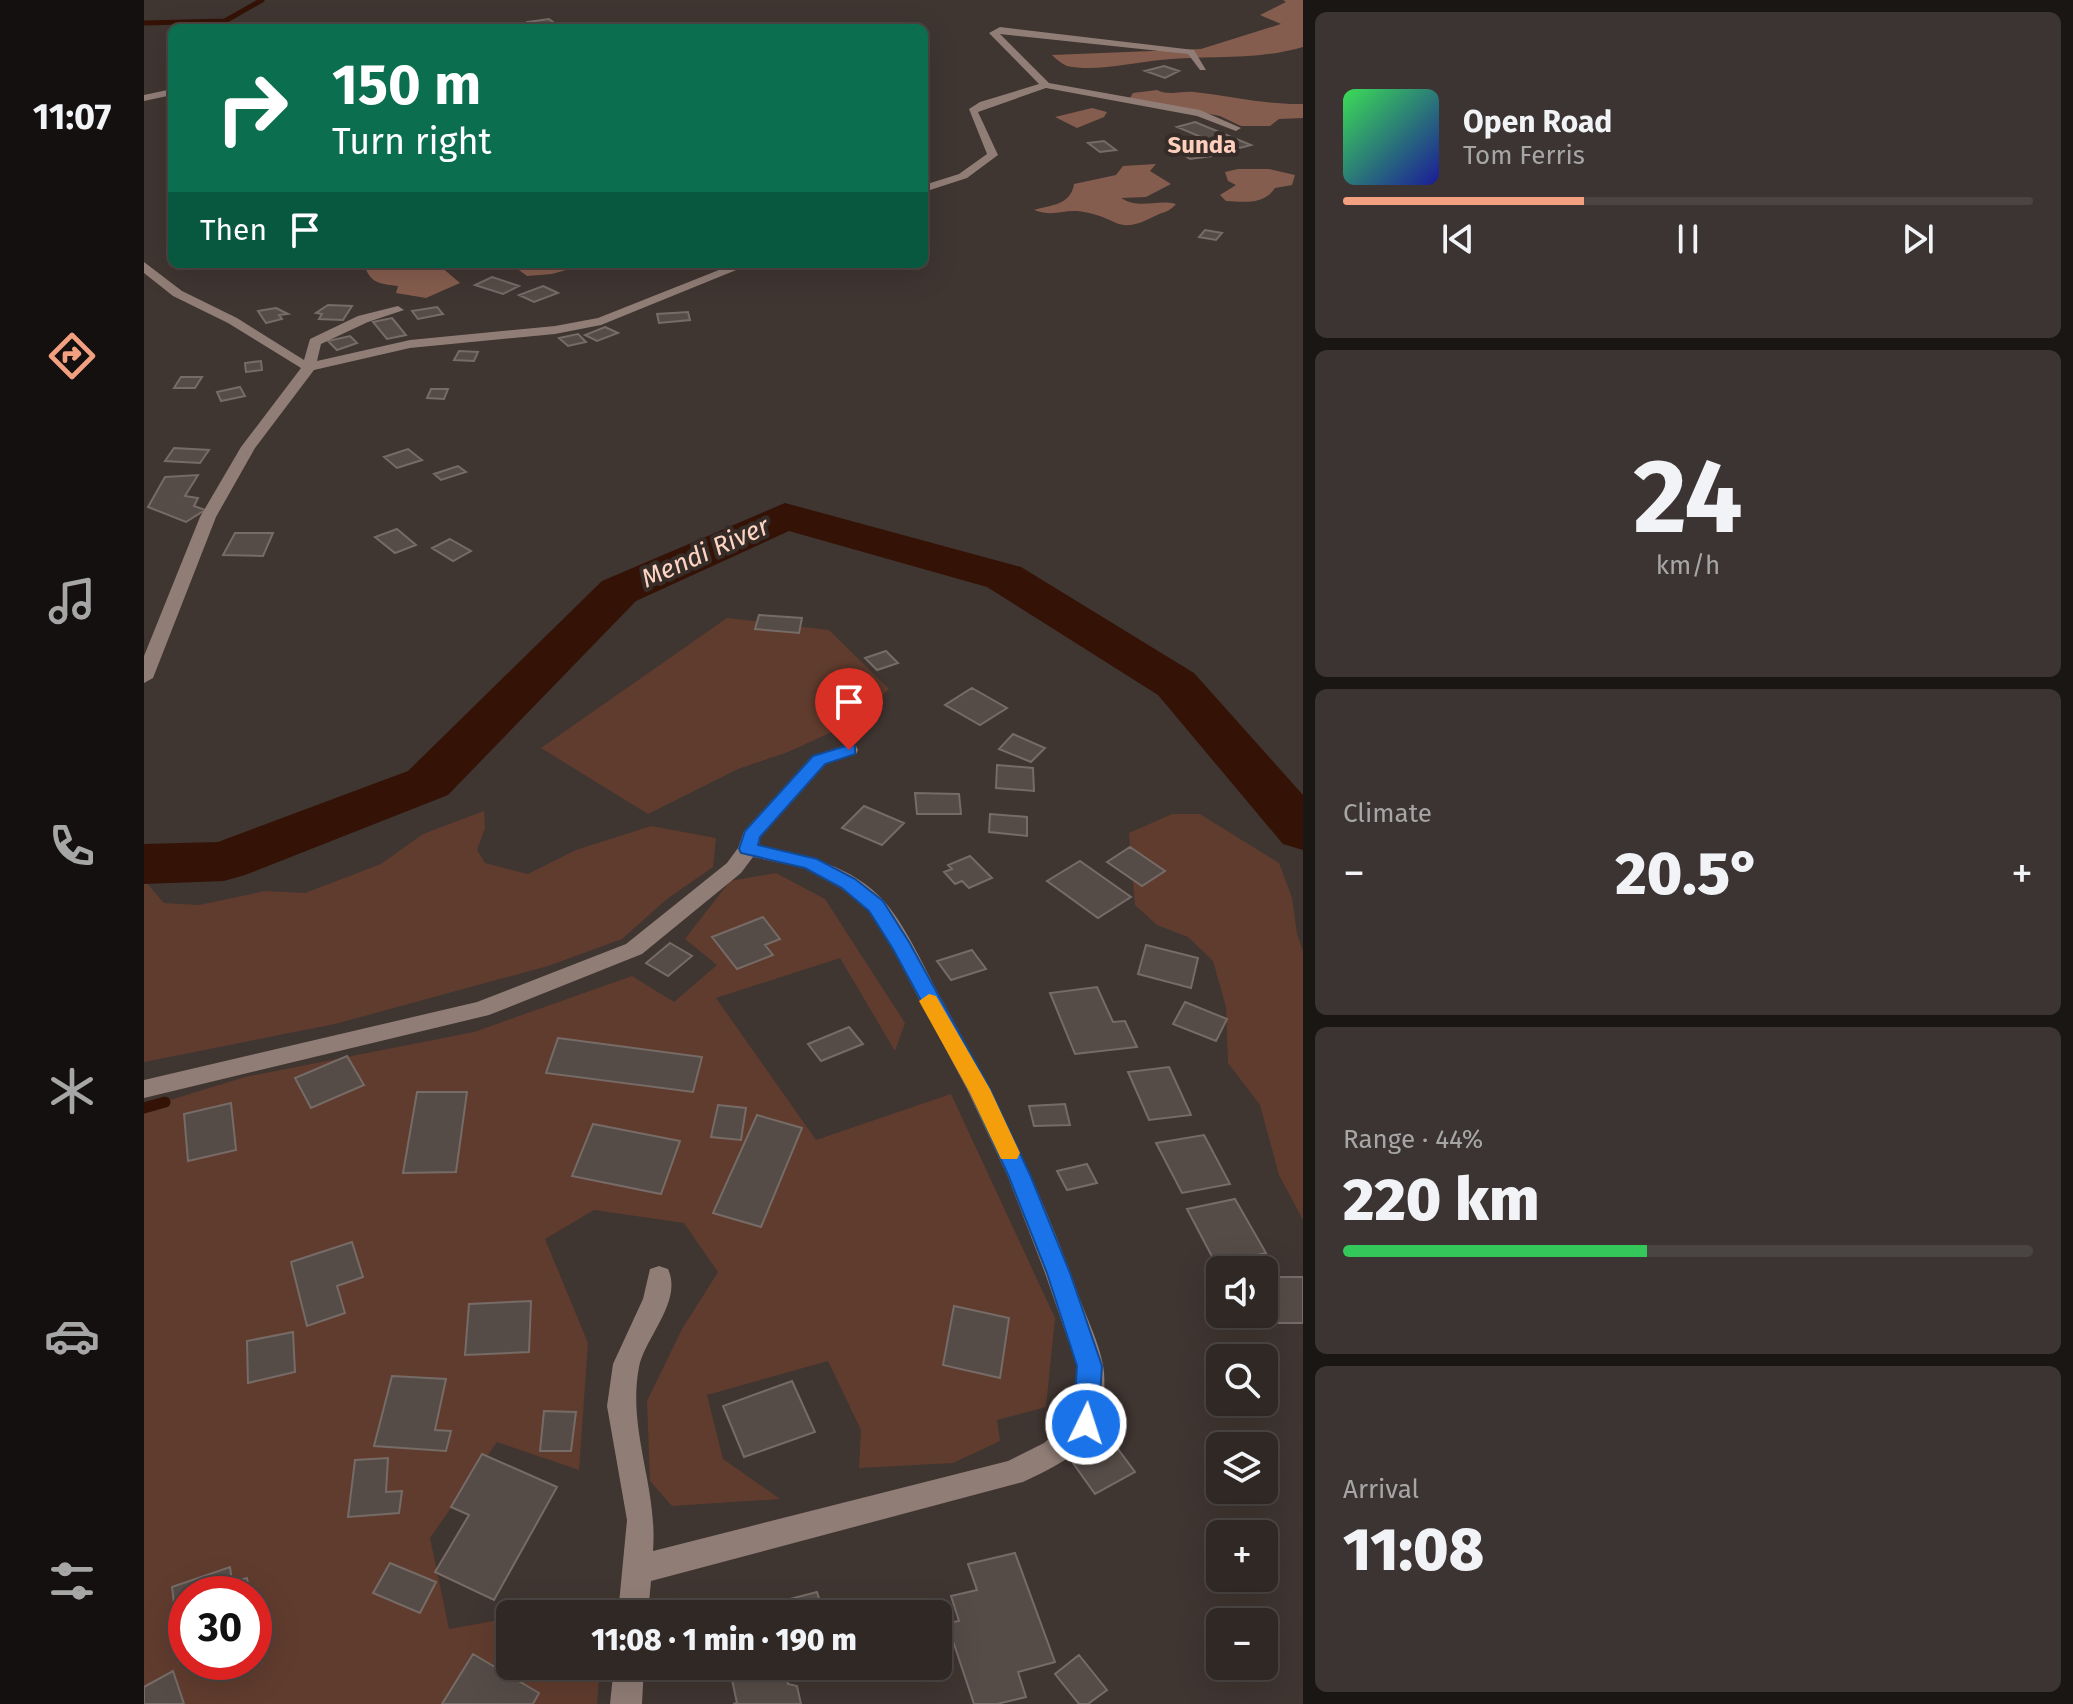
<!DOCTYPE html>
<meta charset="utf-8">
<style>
:root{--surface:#2f2825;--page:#3b3432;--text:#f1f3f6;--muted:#a7a6a7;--line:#4a4442;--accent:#f2a080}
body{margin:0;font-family:"Fira Sans",sans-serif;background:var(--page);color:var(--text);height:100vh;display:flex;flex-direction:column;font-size:30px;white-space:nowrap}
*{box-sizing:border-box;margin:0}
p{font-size:26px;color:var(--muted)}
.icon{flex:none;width:44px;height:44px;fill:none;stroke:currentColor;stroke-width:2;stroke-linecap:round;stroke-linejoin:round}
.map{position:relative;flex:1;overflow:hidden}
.details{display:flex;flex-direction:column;gap:12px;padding:12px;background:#1a1614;width:770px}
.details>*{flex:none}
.banner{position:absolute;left:24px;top:24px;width:760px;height:244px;border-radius:12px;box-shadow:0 8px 32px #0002,0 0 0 2px var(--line);background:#0b6e4f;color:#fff;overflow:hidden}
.controls{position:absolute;left:1062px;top:1256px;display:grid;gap:16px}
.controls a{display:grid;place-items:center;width:72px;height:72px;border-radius:12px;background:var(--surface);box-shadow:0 8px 32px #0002,0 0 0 2px var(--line);font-size:40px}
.speed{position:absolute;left:24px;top:1576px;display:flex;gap:16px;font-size:40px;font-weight:700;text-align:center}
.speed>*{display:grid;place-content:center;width:104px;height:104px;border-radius:50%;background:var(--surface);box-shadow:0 8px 32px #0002,0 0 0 2px var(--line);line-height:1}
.speed .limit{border:12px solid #d22;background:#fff;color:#111}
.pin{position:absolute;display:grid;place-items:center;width:68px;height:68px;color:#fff;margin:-82px -34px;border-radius:50% 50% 50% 0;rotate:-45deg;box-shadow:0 0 8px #0007}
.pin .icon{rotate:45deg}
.me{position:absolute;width:88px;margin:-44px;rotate:4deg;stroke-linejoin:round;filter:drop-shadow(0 0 6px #0008)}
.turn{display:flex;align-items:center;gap:28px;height:168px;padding:0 32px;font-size:36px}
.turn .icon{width:104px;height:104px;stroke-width:2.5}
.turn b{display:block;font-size:56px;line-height:68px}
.then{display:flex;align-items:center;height:76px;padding:0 32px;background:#0003;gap:16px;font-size:30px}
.big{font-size:60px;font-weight:800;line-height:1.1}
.details .widget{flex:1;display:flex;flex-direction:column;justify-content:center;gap:12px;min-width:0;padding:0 28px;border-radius:12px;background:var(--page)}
.details .dial{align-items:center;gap:0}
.dial b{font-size:104px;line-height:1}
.song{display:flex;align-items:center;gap:24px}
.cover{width:96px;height:96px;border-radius:12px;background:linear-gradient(135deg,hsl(130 70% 55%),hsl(240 70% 35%))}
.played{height:8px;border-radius:4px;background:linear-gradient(90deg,var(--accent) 35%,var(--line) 35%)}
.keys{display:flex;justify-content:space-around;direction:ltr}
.heat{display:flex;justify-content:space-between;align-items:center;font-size:44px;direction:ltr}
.charge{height:12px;border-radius:6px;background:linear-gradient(90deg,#34c759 44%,var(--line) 0)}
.trip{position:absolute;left:352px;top:1600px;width:456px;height:80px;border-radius:12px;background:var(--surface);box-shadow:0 8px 32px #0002,0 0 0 2px var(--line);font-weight:800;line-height:80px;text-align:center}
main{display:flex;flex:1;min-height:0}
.tab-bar{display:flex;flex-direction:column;width:144px;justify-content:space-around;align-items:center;background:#13100f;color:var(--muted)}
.tab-bar .icon{width:56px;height:56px}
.tab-bar .selected{color:var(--accent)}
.tab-bar b{font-size:36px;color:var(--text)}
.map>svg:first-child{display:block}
</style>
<main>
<nav class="tab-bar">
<b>11:07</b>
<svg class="icon selected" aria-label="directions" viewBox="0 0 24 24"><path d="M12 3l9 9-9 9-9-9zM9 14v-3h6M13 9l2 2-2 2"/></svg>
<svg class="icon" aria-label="music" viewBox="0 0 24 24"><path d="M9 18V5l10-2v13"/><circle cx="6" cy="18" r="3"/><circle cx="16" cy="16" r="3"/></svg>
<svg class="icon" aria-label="phone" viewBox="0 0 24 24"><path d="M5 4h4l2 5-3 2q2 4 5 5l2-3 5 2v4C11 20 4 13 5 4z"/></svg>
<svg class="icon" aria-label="climate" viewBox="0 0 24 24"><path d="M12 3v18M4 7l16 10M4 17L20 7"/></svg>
<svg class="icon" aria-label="car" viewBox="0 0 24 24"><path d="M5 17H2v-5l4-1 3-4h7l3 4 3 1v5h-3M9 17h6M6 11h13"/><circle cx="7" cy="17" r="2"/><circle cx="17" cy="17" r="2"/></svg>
<svg class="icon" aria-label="filters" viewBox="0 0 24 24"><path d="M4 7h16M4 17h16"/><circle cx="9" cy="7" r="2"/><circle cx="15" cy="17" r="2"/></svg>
</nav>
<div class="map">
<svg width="1159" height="1704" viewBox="0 0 1159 1704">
<rect width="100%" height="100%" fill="#3f3531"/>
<path fill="#603c2e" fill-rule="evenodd" d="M 583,618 L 685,630 L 745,689 L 712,721 L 644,752 L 594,769 L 504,814 L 397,748 Z
M 340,811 L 341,828 L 333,850 L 341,863 L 384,874 L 432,850 L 507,826 L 572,838 L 569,867 L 523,899 L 478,939 L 404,966 L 191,1024 L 0,1062 L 0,880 L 20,903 L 55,905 L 121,891 L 161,893 L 237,864 L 279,834 Z
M 1028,814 L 1056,814 L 1135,863 L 1148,898 L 1153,934 L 1159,951 L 1159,1220 L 1135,1175 L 1116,1105 L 1084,1063 L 1082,1007 L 1069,961 L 1044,937 L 1013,925 L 991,905 L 985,833 Z
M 632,873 L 681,899 L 761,1023 L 751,1051 L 696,958 L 572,998 L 672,1140 L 807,1094 L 911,1318 L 902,1407 L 853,1420 L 856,1441 L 809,1463 L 715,1468 L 717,1430 L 684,1361 L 563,1395 L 579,1459 L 636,1499 L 528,1506 L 506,1481 L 503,1401 L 538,1329 L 574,1272 L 540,1223 L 450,1210 L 401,1239 L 444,1343 L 435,1470 L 353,1442 L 286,1538 L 305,1629 L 366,1618 L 366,1666 L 456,1666 L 453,1704 L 0,1704 L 0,1108 L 101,1077 L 330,1032 L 488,976 L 530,1002 L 573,965 L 541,939 L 586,881 ZM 42,1594 L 110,1594 L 110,1662 L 42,1662 Z"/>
<path fill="#855d4e" d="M 1139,0 L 1159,0 L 1159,47 C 1111,61 1066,55 1016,60 C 987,63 952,72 923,66 C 918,64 912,59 908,55 L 1057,49 L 1137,24 L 1116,15 L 1142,2 Z
M 1013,90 C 1025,96 1037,91 1050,92 C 1087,96 1122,105 1159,104 L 1159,118 L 1135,119 L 1126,126 L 1097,126 L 1076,116 L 986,98 L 989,93 Z
M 948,108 L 963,112 L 960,117 L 933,128 L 911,117 Z
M 1012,164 L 1006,171 L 1027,184 L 1002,197 L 977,198 C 997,210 1012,199 1032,204 C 1024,213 1021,211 1011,216 C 972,236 976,218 940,212 C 921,208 911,218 890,210 C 907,205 927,205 930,184 L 972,175 L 979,166 Z
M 1094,169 L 1125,169 L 1151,175 L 1148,185 L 1131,188 C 1120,205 1099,202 1082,201 L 1076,195 L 1092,185 L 1084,181 L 1081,172 Z
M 225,264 L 257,264 L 263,269 L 296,266 L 316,283 L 282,298 L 252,293 L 254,286 C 238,284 226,284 221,266 Z
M 367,264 L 443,264 L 408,274 L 383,276 Z"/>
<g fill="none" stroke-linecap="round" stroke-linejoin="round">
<path stroke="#341306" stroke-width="5" d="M 0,23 L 81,21 L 118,0"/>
<path stroke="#341306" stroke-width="11" d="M 0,1108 L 21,1102"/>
<path fill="#341306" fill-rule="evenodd" d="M 641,503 L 877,567 L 1050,673 L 1159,795 L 1159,850 L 1139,844 L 1014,695 L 843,587 L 645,531 L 492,601 L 304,795 L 101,875 L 80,881 L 0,884 L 0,844 L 74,842 L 264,771 L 458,581 Z"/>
</g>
<path fill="#564c47" stroke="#766b66" stroke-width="2" d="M 405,19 L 413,25 L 392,28 L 384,22 Z
M 1020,66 L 1035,71 L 1021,78 L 1001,71 Z
M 1051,122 L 1107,145 L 1088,150 L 1033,127 Z
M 960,141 L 972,150 L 956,152 L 944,143 Z
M 1056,148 L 1068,156 L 1046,159 L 1034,151 Z
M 1061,230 L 1078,233 L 1072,240 L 1055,237 Z
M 348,277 L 375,286 L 359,294 L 331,285 Z
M 399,286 L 414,293 L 390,302 L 375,295 Z
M 184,305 L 208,306 L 199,320 L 175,319 L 178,314 L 172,313 Z
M 293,307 L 299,314 L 274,319 L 268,311 Z
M 132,308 L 144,314 L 135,315 L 138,319 L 122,323 L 114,311 Z
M 544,312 L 546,320 L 515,323 L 513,314 Z
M 248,318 L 262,335 L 243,339 L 229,322 Z
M 461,327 L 474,333 L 453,341 L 441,335 Z
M 434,334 L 442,342 L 424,346 L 415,338 Z
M 206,336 L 213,343 L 193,350 L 184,341 Z
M 315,351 L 334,352 L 330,361 L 310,360 Z
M 117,361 L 118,370 L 102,372 L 101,363 Z
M 37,377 L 58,377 L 51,388 L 30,388 Z
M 96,387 L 101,396 L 77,401 L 73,392 Z
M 287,389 L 304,389 L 300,399 L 283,398 Z
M 30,448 L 65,450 L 56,463 L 21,461 Z
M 264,449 L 278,460 L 253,468 L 240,457 Z
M 314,466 L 322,472 L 297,480 L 290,474 Z
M 54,475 L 41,496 L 54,498 L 50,506 L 61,510 L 42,522 L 4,507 L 21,477 Z
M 253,529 L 272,545 L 251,553 L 231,537 Z
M 91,533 L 129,533 L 119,556 L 79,555 Z
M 306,539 L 327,551 L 309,561 L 288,548 Z
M 615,615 L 658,618 L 655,633 L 611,629 Z
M 742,651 L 754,663 L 733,670 L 721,658 Z
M 828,688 L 863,708 L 836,725 L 801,705 Z
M 869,734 L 901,748 L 887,762 L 855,749 Z
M 853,765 L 889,768 L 890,791 L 852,788 Z
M 771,793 L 815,794 L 817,814 L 773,814 Z
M 720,806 L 760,823 L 738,845 L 698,828 Z
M 846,814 L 883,817 L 883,836 L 845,832 Z
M 986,847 L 1021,871 L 998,886 L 963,862 Z
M 826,856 L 848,878 L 825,888 L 818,881 L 811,884 L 800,872 L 808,869 L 804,865 Z
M 936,861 L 987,897 L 954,918 L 903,881 Z
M 619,917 L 636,939 L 621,945 L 629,955 L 593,969 L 568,937 Z
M 526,943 L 548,956 L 524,976 L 502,963 Z
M 1002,945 L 1054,958 L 1047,988 L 994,974 Z
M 828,950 L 842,969 L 807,980 L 793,961 Z
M 953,987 L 969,1022 L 981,1021 L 993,1047 L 931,1054 L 906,993 Z
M 1041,1002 L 1083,1019 L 1072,1041 L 1029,1024 Z
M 705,1027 L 719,1044 L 677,1061 L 664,1044 Z
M 414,1038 L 558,1057 L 549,1092 L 402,1073 Z
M 203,1056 L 220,1085 L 167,1108 L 151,1078 Z
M 1025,1067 L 1047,1115 L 1005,1120 L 984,1072 Z
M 273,1092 L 323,1092 L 312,1172 L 259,1173 Z
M 87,1103 L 92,1150 L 44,1161 L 40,1114 Z
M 921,1104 L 926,1125 L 890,1126 L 885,1106 Z
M 574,1105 L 602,1108 L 597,1140 L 567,1137 Z
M 613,1115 L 658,1128 L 617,1227 L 569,1213 Z
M 449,1124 L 536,1141 L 517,1194 L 428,1176 Z
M 1060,1135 L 1086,1184 L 1038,1193 L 1012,1143 Z
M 943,1164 L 953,1183 L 923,1190 L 913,1171 Z
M 1091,1199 L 1122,1253 L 1072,1264 L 1043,1209 Z
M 208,1242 L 219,1277 L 193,1286 L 201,1313 L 163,1326 L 147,1262 Z
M 1120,1277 L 1159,1277 L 1159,1323 L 1133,1323 Z
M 387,1301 L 385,1352 L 321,1355 L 325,1304 Z
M 810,1306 L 865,1318 L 856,1378 L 799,1365 Z
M 149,1332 L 151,1372 L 104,1383 L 103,1341 Z
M 248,1376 L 302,1379 L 291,1430 L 307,1431 L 302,1451 L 230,1446 Z
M 648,1381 L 671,1432 L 600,1457 L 579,1406 Z
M 400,1411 L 432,1412 L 427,1451 L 396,1451 Z
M 968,1441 L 991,1472 L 951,1494 L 929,1463 Z
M 338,1454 L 413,1487 L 350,1600 L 291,1572 L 325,1515 L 307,1507 Z
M 244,1458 L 242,1492 L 258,1491 L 255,1513 L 204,1517 L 211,1460 Z
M 871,1553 L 911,1662 L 874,1672 L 882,1697 L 853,1704 L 830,1704 L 803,1623 L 815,1621 L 807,1596 L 833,1590 L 824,1564 Z
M 246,1563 L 292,1582 L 276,1613 L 229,1593 Z
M 86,1567 L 88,1582 L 103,1578 L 106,1594 L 42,1594 L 42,1659 L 37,1661 L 28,1587 Z
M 673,1592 L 680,1614 L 650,1614 L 646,1599 Z
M 530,1599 L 561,1609 L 559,1614 L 525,1614 Z
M 329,1654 L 395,1693 L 389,1704 L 298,1704 Z
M 935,1655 L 963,1690 L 944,1704 L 935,1704 L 911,1674 Z
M 585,1666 L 640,1666 L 644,1684 L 653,1686 L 657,1704 L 589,1704 L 593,1703 Z
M 29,1671 L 40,1704 L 0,1704 L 0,1687 Z"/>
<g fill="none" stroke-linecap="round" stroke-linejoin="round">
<path fill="#907d76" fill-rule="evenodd" d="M 856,27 L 1050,50 L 1062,70 L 1056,70 L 1044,54 L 856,34 L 905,83 L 1056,110 L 1097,128 L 1092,131 L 1053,116 L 902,88 L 834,112 L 854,155 L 823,178 L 780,192 L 780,185 L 815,174 L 843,154 L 825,109 L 836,102 L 895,84 L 845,33 Z
M 28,89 L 28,95 L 0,101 L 0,95 Z
M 0,262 L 38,291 L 93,318 L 160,360 L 166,339 L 214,316 L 254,306 L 260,310 L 224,322 L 177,344 L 173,361 L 266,340 L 411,326 L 454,318 L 590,264 L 607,264 L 457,325 L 411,334 L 266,348 L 170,370 L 111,448 L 72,517 L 9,678 L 0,683 L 0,656 L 56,517 L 97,447 L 157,368 L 84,323 L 29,296 L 0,273 Z
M 705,744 L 712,746 L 714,750 L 712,754 L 682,764 L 616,838 L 615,845 C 659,855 708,865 740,901 C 764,929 780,968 798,1000 C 851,1096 899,1193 935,1297 C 943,1318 955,1343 959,1365 C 962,1381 960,1410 955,1426 C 948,1450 900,1472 879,1482 L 507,1581 L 504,1614 L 474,1614 L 483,1520 L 463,1406 L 469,1364 L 499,1299 L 506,1269 L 515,1266 L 524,1269 C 539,1301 501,1337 495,1367 C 483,1430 514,1487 509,1551 L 864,1461 L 900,1443 L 929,1418 L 933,1366 L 901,1273 L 864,1177 L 823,1089 L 749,950 L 725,911 L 698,889 L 660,868 L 609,857 L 597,873 L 498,954 L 345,1015 L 0,1098 L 0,1080 L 333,1002 L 482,944 L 583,863 L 594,848 L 600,831 L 668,756 Z
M 470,1666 L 500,1666 L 498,1704 L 466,1704 Z"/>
</g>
<path fill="#1a73e8" stroke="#114b97" stroke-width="2" d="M 705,745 L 711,746 L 711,754 L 681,764 L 616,837 L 614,845 L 673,859 L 711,879 L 739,901 L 765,942 L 846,1089 L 887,1177 L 926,1273 L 958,1366 L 954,1424 L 951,1432 L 942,1435 L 933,1432 L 929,1424 L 933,1366 L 903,1273 L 865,1177 L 825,1089 L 749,949 L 725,911 L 698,888 L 661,868 L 597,853 L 595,849 L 601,831 L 669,756 Z"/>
<path fill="#f59e0b" d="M 785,994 L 792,996 L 846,1089 L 876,1153 L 873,1159 L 857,1159 L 825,1091 L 775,1001 Z"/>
<g text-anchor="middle" stroke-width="8" stroke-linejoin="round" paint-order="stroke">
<g font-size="24" font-weight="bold" fill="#ffcfbd" stroke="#352b27">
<text x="1058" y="153">Sunda</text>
</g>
<g font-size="26" font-style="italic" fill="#fed4c3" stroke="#352b27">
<text transform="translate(561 552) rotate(-24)" y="9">Mendi River</text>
</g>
</g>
</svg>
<div class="controls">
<a><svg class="icon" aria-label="sound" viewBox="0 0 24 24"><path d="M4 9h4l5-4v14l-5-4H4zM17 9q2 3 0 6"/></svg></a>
<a><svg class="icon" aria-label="search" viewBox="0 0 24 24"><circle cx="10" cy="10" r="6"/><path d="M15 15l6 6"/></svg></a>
<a><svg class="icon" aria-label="layers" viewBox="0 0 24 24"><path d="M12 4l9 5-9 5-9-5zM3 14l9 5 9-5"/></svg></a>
<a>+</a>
<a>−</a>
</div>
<div class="speed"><div class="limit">30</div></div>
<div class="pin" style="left:705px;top:750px;background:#d93025"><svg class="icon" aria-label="arrive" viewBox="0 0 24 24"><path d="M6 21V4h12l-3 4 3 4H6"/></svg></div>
<svg class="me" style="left:942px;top:1424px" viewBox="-20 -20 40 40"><circle r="17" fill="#1a73e8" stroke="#fff" stroke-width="3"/><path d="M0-11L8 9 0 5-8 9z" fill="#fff"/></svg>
<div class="trip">11:08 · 1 min · 190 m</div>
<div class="banner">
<div class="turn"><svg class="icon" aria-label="right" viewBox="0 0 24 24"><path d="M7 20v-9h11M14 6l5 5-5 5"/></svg><div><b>150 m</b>Turn right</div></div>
<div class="then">Then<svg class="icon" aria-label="arrive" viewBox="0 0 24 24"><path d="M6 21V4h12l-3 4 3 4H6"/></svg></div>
</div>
</div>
<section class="details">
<div class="widget">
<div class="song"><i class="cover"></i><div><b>Open Road</b><p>Tom Ferris</p></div></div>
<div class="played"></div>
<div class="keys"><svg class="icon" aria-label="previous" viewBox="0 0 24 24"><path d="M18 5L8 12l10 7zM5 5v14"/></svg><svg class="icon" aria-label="pause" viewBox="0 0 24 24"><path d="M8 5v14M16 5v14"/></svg><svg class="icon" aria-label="next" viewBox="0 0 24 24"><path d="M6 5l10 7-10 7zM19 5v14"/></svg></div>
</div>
<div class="widget dial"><b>24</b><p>km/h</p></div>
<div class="widget"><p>Climate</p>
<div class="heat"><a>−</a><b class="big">20.5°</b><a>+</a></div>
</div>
<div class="widget"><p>Range · 44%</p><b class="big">220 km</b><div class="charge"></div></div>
<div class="widget"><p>Arrival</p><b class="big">11:08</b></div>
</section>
</main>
